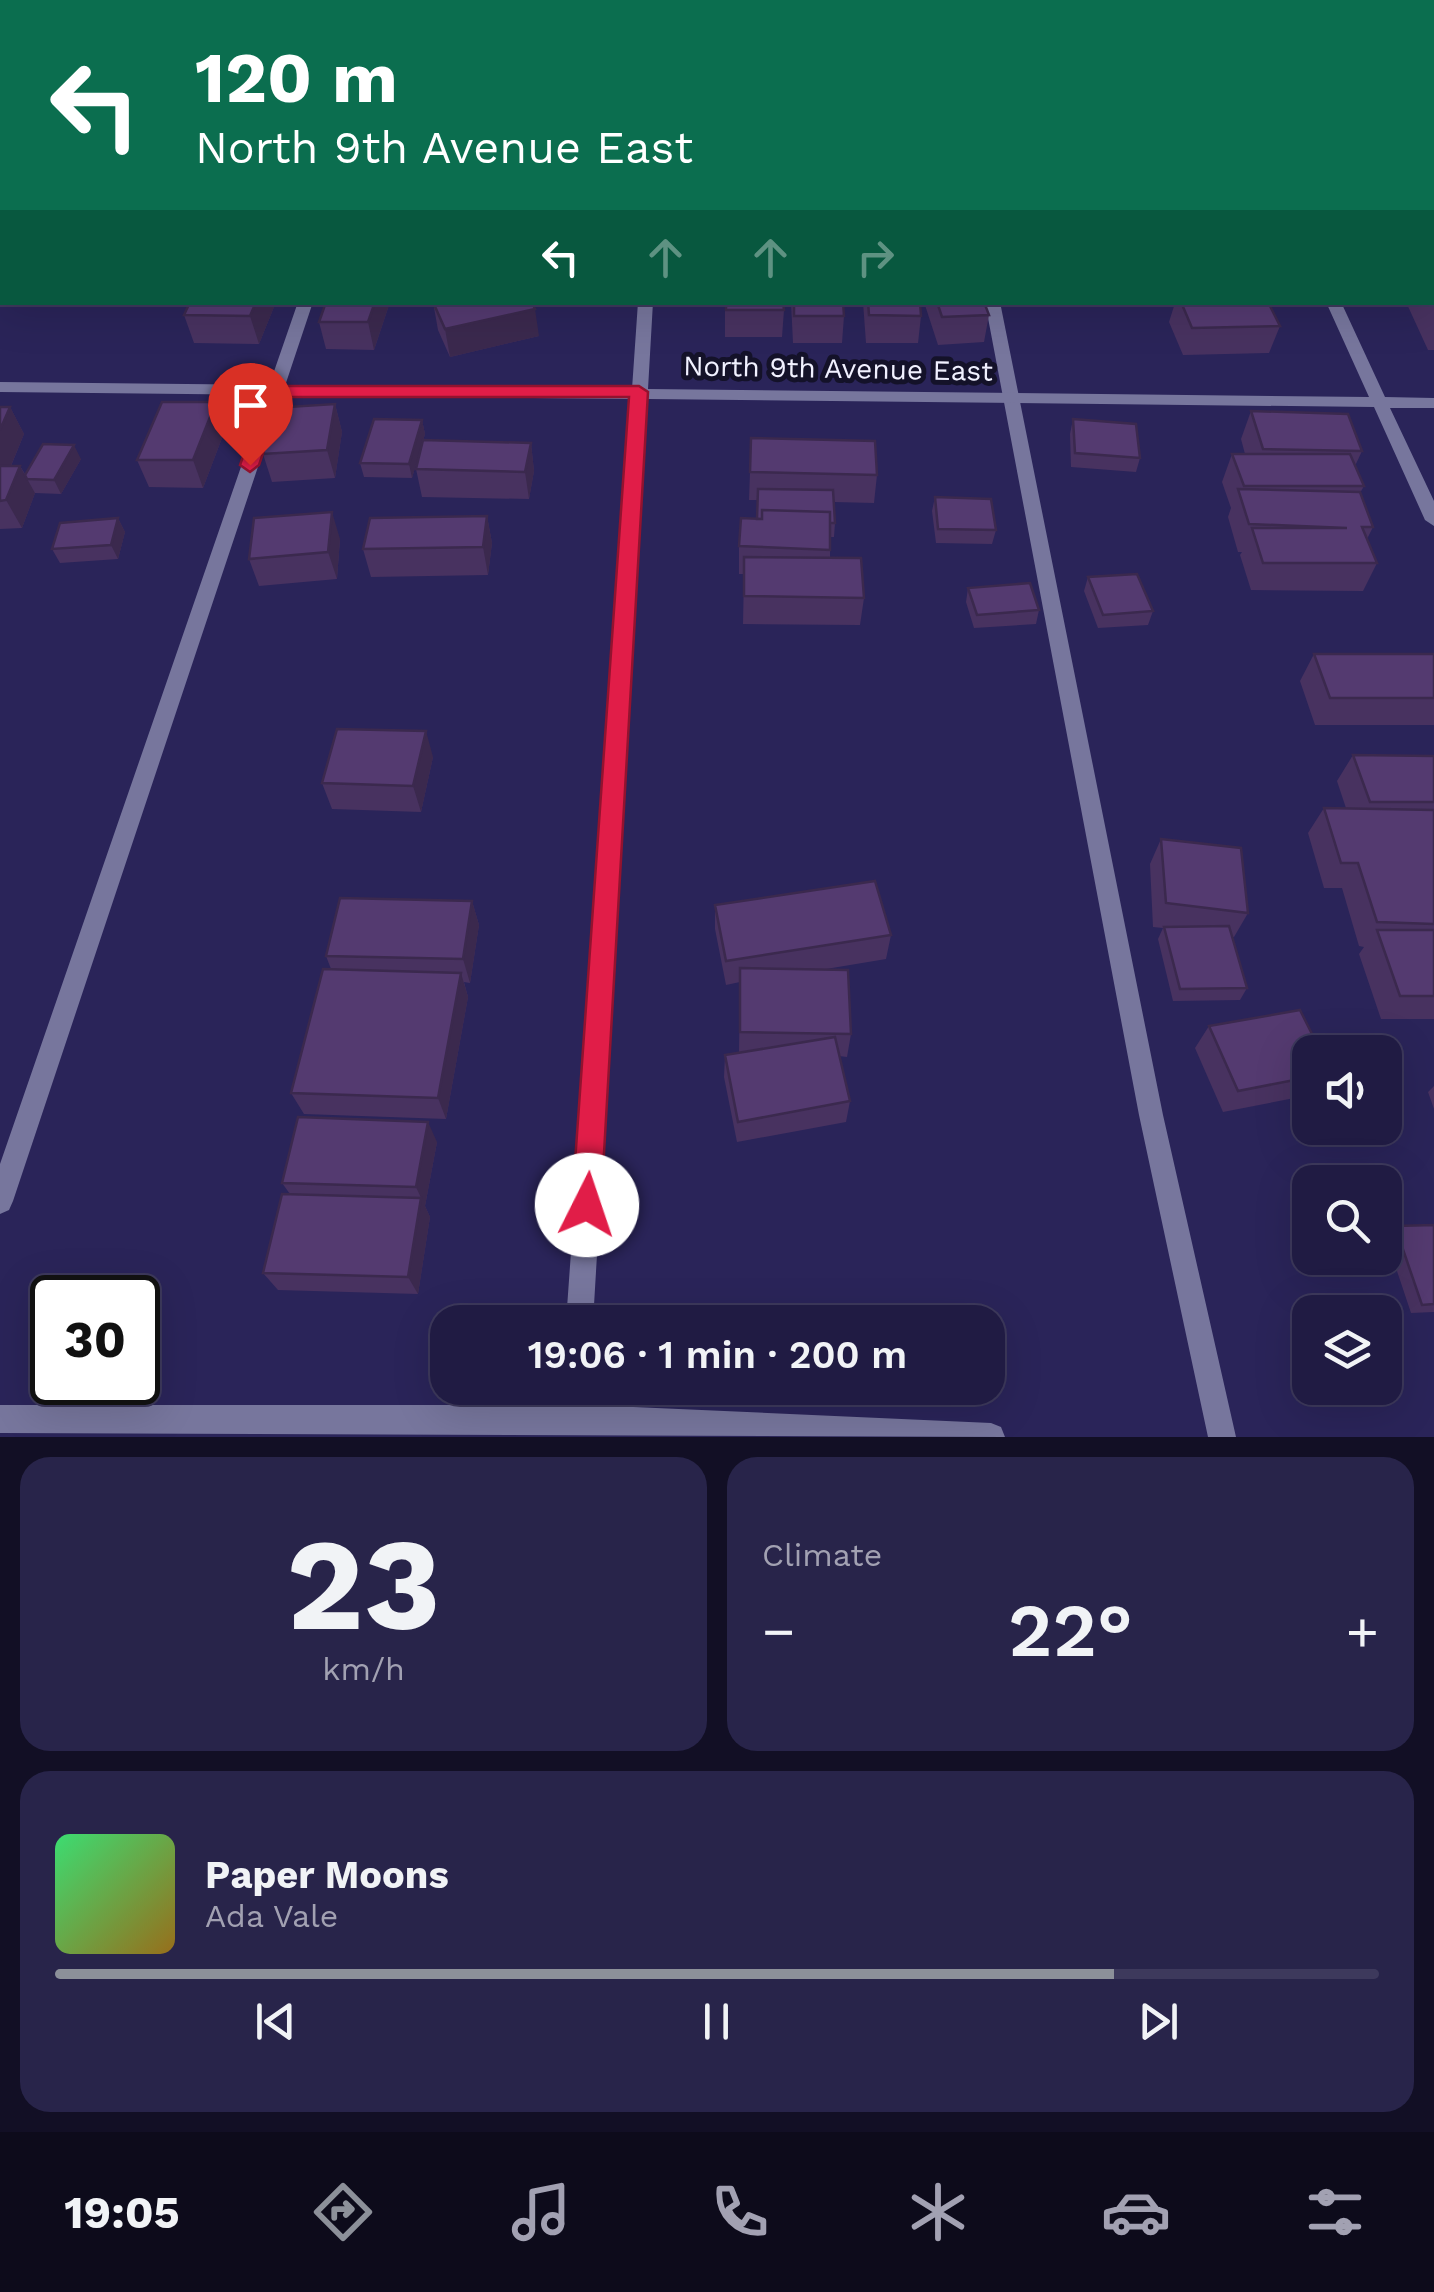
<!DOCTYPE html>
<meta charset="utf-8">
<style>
:root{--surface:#201b43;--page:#28244a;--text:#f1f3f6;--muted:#a2a1b2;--line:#3d395c;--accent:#8c9099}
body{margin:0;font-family:"Work Sans",sans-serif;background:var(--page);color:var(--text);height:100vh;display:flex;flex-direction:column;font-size:38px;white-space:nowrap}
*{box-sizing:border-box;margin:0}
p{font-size:32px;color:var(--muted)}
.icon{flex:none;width:55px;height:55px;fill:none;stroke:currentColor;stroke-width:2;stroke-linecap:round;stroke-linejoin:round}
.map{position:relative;height:1437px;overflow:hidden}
.sheet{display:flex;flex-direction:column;gap:20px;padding:20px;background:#120f25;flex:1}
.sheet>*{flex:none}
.banner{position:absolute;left:0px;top:0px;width:1435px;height:305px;box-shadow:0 10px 40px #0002,0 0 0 2px var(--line);background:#0b6e4f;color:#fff;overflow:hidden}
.fabs{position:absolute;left:1292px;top:1035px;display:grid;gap:20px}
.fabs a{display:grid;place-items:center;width:110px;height:110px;border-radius:20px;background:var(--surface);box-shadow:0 10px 40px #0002,0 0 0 2px var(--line);font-size:50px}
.speed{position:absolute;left:30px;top:1275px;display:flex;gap:20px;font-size:50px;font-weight:700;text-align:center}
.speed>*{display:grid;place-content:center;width:130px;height:130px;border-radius:50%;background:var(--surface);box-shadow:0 10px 40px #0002,0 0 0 2px var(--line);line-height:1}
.speed .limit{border:5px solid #111;border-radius:15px;background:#fff;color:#111}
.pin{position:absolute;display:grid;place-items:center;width:85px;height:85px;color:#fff;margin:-102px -42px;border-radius:50% 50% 50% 0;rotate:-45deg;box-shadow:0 0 10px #0007}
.pin .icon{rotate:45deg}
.me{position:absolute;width:110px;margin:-55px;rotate:4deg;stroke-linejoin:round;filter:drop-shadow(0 0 8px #0008)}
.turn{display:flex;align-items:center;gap:35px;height:210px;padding:0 30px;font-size:45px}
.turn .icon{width:130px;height:130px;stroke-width:2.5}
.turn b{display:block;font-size:70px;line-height:85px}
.lanes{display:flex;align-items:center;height:95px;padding:0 30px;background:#0003;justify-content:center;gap:50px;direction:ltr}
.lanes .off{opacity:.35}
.big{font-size:75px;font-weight:600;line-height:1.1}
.sheet .card{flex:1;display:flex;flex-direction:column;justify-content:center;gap:15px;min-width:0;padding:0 35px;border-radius:30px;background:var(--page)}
.sheet .dial{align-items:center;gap:0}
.dial b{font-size:130px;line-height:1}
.song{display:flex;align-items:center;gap:30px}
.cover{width:120px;height:120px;border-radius:15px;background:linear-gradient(135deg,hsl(140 70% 55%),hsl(40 70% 35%))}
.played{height:10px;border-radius:5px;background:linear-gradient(90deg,var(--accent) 80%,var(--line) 80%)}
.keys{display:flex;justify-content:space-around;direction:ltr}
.heat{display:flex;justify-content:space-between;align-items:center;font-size:55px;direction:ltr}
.sheet .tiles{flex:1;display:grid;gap:20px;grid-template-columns:1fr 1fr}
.card:last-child{grid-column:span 2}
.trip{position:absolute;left:430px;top:1305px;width:575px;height:100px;border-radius:30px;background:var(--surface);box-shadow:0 10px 40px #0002,0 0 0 2px var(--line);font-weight:600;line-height:100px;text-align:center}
.tabs{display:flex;height:160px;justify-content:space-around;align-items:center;background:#0d0b1b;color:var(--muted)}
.tabs .icon{width:70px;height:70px}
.tabs .on{color:var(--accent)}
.tabs b{font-size:45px;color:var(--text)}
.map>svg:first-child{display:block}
</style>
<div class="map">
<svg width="1434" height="1437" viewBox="0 0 1434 1437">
<rect width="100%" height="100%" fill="#2a2459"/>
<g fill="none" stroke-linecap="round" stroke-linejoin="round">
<path fill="#77769d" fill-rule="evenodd" d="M 919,0 L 931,0 L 931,2 L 920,2 Z
M 298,302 L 313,302 L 13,1201 L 9,1210 L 0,1214 L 0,1164 Z
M 985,302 L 1000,302 L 1163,1115 L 1236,1437 L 1208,1437 L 1139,1115 Z"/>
<path fill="#77769d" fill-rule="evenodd" d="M 665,0 L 677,0 L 677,2 L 666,2 Z
M 1180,0 L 1192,0 L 1193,2 L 1182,2 Z
M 638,302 L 653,302 L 648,389 L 1369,397 L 1326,302 L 1341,302 L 1385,397 L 1434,398 L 1434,408 L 1390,408 L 1434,501 L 1434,526 L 1425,520 L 1374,407 L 648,399 L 593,1322 L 566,1322 L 632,399 L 0,392 L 0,382 L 632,389 Z
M 561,1388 L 589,1388 L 588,1405 L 991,1423 L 1001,1427 L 1005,1437 L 0,1433 L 0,1405 L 559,1405 Z"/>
</g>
<path fill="#483260" d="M 0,0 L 2,2 L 2,106 L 0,106 Z
M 531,0 L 616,0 L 616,2 L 531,2 Z
M 1432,55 L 1434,57 L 1434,107 L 1432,107 Z
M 1434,265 L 1434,350 L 1428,350 L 1406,302 L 1432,302 Z
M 190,302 L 276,302 L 259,344 L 194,343 L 184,315 Z
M 390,302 L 374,350 L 326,349 L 319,322 Z
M 433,302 L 539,336 L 450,357 L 438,330 Z
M 725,302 L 784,310 L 782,337 L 725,337 Z
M 791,302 L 843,302 L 844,316 L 842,343 L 793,343 Z
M 863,302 L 920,302 L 921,316 L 918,343 L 866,343 Z
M 924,302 L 984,302 L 989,315 L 984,342 L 938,345 Z
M 1136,302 L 1268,302 L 1280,326 L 1269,353 L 1183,355 L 1169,322 L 1175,303 Z
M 216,402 L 225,430 L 203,488 L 149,487 L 137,460 Z
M 335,404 L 342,432 L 335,478 L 272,482 L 263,454 Z
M 0,407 L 10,407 L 24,434 L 11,466 L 20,466 L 25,474 L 81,459 L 61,494 L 35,493 L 22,528 L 0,529 Z
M 1251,411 L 1362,451 L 1355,466 L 1364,486 L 1360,493 L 1373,527 L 1367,539 L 1377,563 L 1363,591 L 1251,590 L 1240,555 L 1242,552 L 1238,552 L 1228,517 L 1231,508 L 1222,482 L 1232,454 L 1245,454 L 1241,439 Z
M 1073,419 L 1140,458 L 1136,472 L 1071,467 L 1070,434 Z
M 422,420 L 425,434 L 412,478 L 364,477 L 360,463 Z
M 531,443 L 534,471 L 529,499 L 422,497 L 416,469 Z
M 750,472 L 877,475 L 874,503 L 834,502 L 835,523 L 834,537 L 830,537 L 830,558 L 864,598 L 860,625 L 743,624 L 744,574 L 739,574 L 739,546 L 757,519 L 757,500 L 749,500 Z
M 935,497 L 996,530 L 992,544 L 936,543 L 932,511 Z
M 487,516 L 492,543 L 488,575 L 371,577 L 363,549 Z
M 118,518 L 125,532 L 118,559 L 60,563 L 52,549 Z
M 340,539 L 337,579 L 259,586 L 249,559 Z
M 1088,577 L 1153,611 L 1148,625 L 1098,628 L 1084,591 Z
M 968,588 L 1039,610 L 1036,624 L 974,628 L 966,602 Z
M 1314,654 L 1434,654 L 1434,725 L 1315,725 L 1300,681 Z
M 1353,755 L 1434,756 L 1434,1019 L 1381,1019 L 1359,954 L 1364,947 L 1359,946 L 1342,888 L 1324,888 L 1308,833 L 1324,808 L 1346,808 L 1337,781 Z
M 433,757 L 421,812 L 332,809 L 322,783 Z
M 1161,839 L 1248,913 L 1234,937 L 1232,937 L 1247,988 L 1240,1000 L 1173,1001 L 1158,939 L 1163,928 L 1153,927 L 1150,864 Z
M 472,901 L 479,925 L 470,983 L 464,982 L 468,997 L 446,1119 L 304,1114 L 291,1093 L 331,969 L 326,956 Z
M 715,905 L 891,935 L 886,959 L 820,970 L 851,1034 L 847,1057 L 839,1056 L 850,1101 L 846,1122 L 737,1142 L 724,1077 L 725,1055 L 739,1053 L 740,982 L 726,985 L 715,929 Z
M 1209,1026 L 1310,1052 L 1310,1095 L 1223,1112 L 1195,1048 Z
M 1434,1086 L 1434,1109 L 1428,1092 Z
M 437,1142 L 425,1206 L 430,1217 L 418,1294 L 278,1290 L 263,1273 L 290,1194 L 282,1183 Z
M 1434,1225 L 1434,1312 L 1411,1313 L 1385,1235 L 1395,1226 Z"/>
<path fill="#3b294e" d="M 0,107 L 2,113 L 2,141 L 0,144 Z
M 256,302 L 276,302 L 259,344 L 250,316 Z
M 375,302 L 390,302 L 374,350 L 368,322 Z
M 535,309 L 539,336 L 450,357 L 445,329 Z
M 216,402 L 225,430 L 203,488 L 193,460 Z
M 335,404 L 342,432 L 335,478 L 327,450 Z
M 10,407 L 24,434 L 5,480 L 0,471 L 0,430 Z
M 422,420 L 425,434 L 412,478 L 409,464 Z
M 531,443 L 534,471 L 529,499 L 525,472 Z
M 74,445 L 81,459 L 61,494 L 54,480 Z
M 20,466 L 35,493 L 22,528 L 6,500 Z
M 332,512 L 340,539 L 337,579 L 328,552 Z
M 487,516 L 492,543 L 488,575 L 483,547 Z
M 118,518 L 125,532 L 118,559 L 111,545 Z
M 426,731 L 433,757 L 421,812 L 413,786 Z
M 472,901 L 479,925 L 470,983 L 463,959 Z
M 461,973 L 468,997 L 446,1119 L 438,1098 Z
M 428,1122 L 437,1142 L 425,1206 L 430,1217 L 418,1294 L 408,1277 L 421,1198 L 416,1187 Z"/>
<path fill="#543a70" stroke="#3b294e" stroke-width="2.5" d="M 0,0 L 22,0 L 21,2 L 2,2 L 2,21 L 0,21 Z
M 196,0 L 243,0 L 242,2 L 195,2 Z
M 255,0 L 318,0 L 317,2 L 254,2 Z
M 332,0 L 391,0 L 390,2 L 331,2 Z
M 828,0 L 890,0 L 891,2 L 828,2 Z
M 956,0 L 993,0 L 994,2 L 957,2 Z
M 1052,0 L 1136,0 L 1138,2 L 1053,2 Z
M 1268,0 L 1359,0 L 1361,2 L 1269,2 Z
M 0,25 L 2,25 L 2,41 L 0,41 Z
M 1432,55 L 1434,57 L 1434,81 L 1432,81 Z
M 0,61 L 2,61 L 2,75 L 0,75 Z
M 0,78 L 2,78 L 2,93 L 0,93 Z
M 1432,265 L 1434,265 L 1434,306 L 1432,302 Z
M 190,302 L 256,302 L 250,316 L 184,315 Z
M 326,302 L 375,302 L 368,322 L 319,322 Z
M 433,302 L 532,302 L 535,309 L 445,329 Z
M 726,302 L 783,302 L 784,310 L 726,310 Z
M 794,302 L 843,302 L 844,316 L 794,316 Z
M 868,302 L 920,302 L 921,316 L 869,315 Z
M 937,302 L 984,302 L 989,315 L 942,317 Z
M 1181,302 L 1268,302 L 1280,326 L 1192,328 Z
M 162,402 L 216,402 L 193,460 L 137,460 Z
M 335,404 L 327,450 L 263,454 L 272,408 Z
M 0,407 L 10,407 L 0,430 Z
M 1251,411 L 1348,414 L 1362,451 L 1263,449 Z
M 374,419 L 422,420 L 409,464 L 360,463 Z
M 1073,419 L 1136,424 L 1140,458 L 1075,453 Z
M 751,438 L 875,441 L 877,475 L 750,472 Z
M 423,440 L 531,443 L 525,472 L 416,469 Z
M 43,444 L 74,445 L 54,480 L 27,479 L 25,475 Z
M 1232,454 L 1350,454 L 1364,486 L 1244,486 Z
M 0,466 L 20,466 L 6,500 L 0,501 Z
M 758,489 L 833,490 L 835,523 L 830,523 L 830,512 L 762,510 L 762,519 L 757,519 Z
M 1238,489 L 1360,492 L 1373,527 L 1362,527 L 1377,563 L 1263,563 L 1252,528 L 1347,528 L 1249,524 Z
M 935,497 L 991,499 L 996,530 L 938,529 Z
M 762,510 L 830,512 L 830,550 L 739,546 L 741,518 L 762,519 Z
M 332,512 L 328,552 L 249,559 L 254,518 Z
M 487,516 L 483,547 L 363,549 L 370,518 Z
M 118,518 L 111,545 L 52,549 L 60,523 Z
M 744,557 L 861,558 L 864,598 L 744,596 Z
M 1137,574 L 1153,611 L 1103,615 L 1088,577 Z
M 1030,583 L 1039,610 L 977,615 L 968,588 Z
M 1314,654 L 1434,654 L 1434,698 L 1330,698 Z
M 337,729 L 426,731 L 413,786 L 322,783 Z
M 1353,755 L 1434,756 L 1434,802 L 1370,802 Z
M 1324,808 L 1434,810 L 1434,924 L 1377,922 L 1358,863 L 1341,863 Z
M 1161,839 L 1241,848 L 1248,913 L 1166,903 Z
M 875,881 L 891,935 L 726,961 L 715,905 Z
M 340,898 L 472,901 L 463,959 L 326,956 Z
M 1229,926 L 1247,988 L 1180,989 L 1164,927 Z
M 1377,930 L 1434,930 L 1434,996 L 1400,996 Z
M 740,968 L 848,970 L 851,1034 L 740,1032 Z
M 323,969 L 461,973 L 438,1098 L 291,1093 Z
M 1300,1010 L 1321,1052 L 1310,1052 L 1310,1077 L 1238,1091 L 1209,1026 Z
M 835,1037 L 850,1101 L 738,1122 L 725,1055 Z
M 298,1117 L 428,1122 L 416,1187 L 282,1183 Z
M 282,1194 L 421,1198 L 408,1277 L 263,1273 Z
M 1434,1225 L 1434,1304 L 1422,1305 L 1395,1226 Z"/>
<path fill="#e11d48" stroke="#92132f" stroke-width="2.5" d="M 639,386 L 648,392 L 601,1205 L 597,1215 L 587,1220 L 576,1215 L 572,1205 L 629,397 L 282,397 L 259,465 L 250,472 L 240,465 L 266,392 L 275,386 Z"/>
<g text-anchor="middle" stroke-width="10" stroke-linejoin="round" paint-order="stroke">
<g font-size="28" fill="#f1f1ff" stroke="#141229">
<text transform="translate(838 368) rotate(1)" y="10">North 9th Avenue East</text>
</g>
</g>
</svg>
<div class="fabs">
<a><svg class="icon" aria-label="sound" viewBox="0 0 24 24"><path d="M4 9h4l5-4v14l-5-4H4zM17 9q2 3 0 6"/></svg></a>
<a><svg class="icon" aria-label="search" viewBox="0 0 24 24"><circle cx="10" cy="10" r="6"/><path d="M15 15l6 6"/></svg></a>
<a><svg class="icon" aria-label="layers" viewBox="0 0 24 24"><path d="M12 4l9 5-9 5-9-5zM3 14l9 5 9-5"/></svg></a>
</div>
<div class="speed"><div class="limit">30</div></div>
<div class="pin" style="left:250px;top:465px;background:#d93025"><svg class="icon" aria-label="arrive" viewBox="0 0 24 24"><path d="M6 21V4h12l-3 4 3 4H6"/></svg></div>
<svg class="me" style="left:587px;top:1205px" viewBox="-20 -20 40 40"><circle r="19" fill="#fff"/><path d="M0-13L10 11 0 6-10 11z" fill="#e11d48"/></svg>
<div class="trip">19:06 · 1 min · 200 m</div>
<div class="banner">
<div class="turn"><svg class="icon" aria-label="left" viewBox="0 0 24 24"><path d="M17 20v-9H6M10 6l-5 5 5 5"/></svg><div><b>120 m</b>North 9th Avenue East</div></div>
<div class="lanes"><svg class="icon" aria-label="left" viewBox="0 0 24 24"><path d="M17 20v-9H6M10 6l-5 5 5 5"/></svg><svg class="icon off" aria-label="ahead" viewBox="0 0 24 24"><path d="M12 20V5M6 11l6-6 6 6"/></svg><svg class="icon off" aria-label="ahead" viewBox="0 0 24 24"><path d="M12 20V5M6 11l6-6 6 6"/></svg><svg class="icon off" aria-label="right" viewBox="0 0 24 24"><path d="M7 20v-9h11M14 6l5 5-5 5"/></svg></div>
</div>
</div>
<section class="sheet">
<div class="tiles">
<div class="card dial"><b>23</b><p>km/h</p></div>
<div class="card"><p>Climate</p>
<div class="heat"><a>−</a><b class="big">22°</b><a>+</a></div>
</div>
<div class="card">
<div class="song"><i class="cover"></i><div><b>Paper Moons</b><p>Ada Vale</p></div></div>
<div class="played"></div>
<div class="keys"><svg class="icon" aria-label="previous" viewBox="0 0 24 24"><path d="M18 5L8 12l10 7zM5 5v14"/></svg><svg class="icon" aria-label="pause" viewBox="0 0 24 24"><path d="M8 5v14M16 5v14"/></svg><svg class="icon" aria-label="next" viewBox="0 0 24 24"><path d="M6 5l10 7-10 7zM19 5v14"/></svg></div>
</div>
</div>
</section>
<nav class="tabs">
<b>19:05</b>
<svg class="icon on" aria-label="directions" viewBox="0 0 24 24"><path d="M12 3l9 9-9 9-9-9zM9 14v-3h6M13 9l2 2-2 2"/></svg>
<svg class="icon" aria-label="music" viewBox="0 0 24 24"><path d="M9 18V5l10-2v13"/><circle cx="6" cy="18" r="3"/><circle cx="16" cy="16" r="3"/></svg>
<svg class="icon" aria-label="phone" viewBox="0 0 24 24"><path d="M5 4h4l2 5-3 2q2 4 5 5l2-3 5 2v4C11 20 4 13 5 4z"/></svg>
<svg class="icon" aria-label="climate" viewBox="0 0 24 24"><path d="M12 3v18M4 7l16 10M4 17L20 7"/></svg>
<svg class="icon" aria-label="car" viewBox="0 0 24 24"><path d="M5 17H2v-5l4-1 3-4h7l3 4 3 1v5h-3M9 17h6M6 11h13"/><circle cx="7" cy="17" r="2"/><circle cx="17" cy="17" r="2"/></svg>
<svg class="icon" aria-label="filters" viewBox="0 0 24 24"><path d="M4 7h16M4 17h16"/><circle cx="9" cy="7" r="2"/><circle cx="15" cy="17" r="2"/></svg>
</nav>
